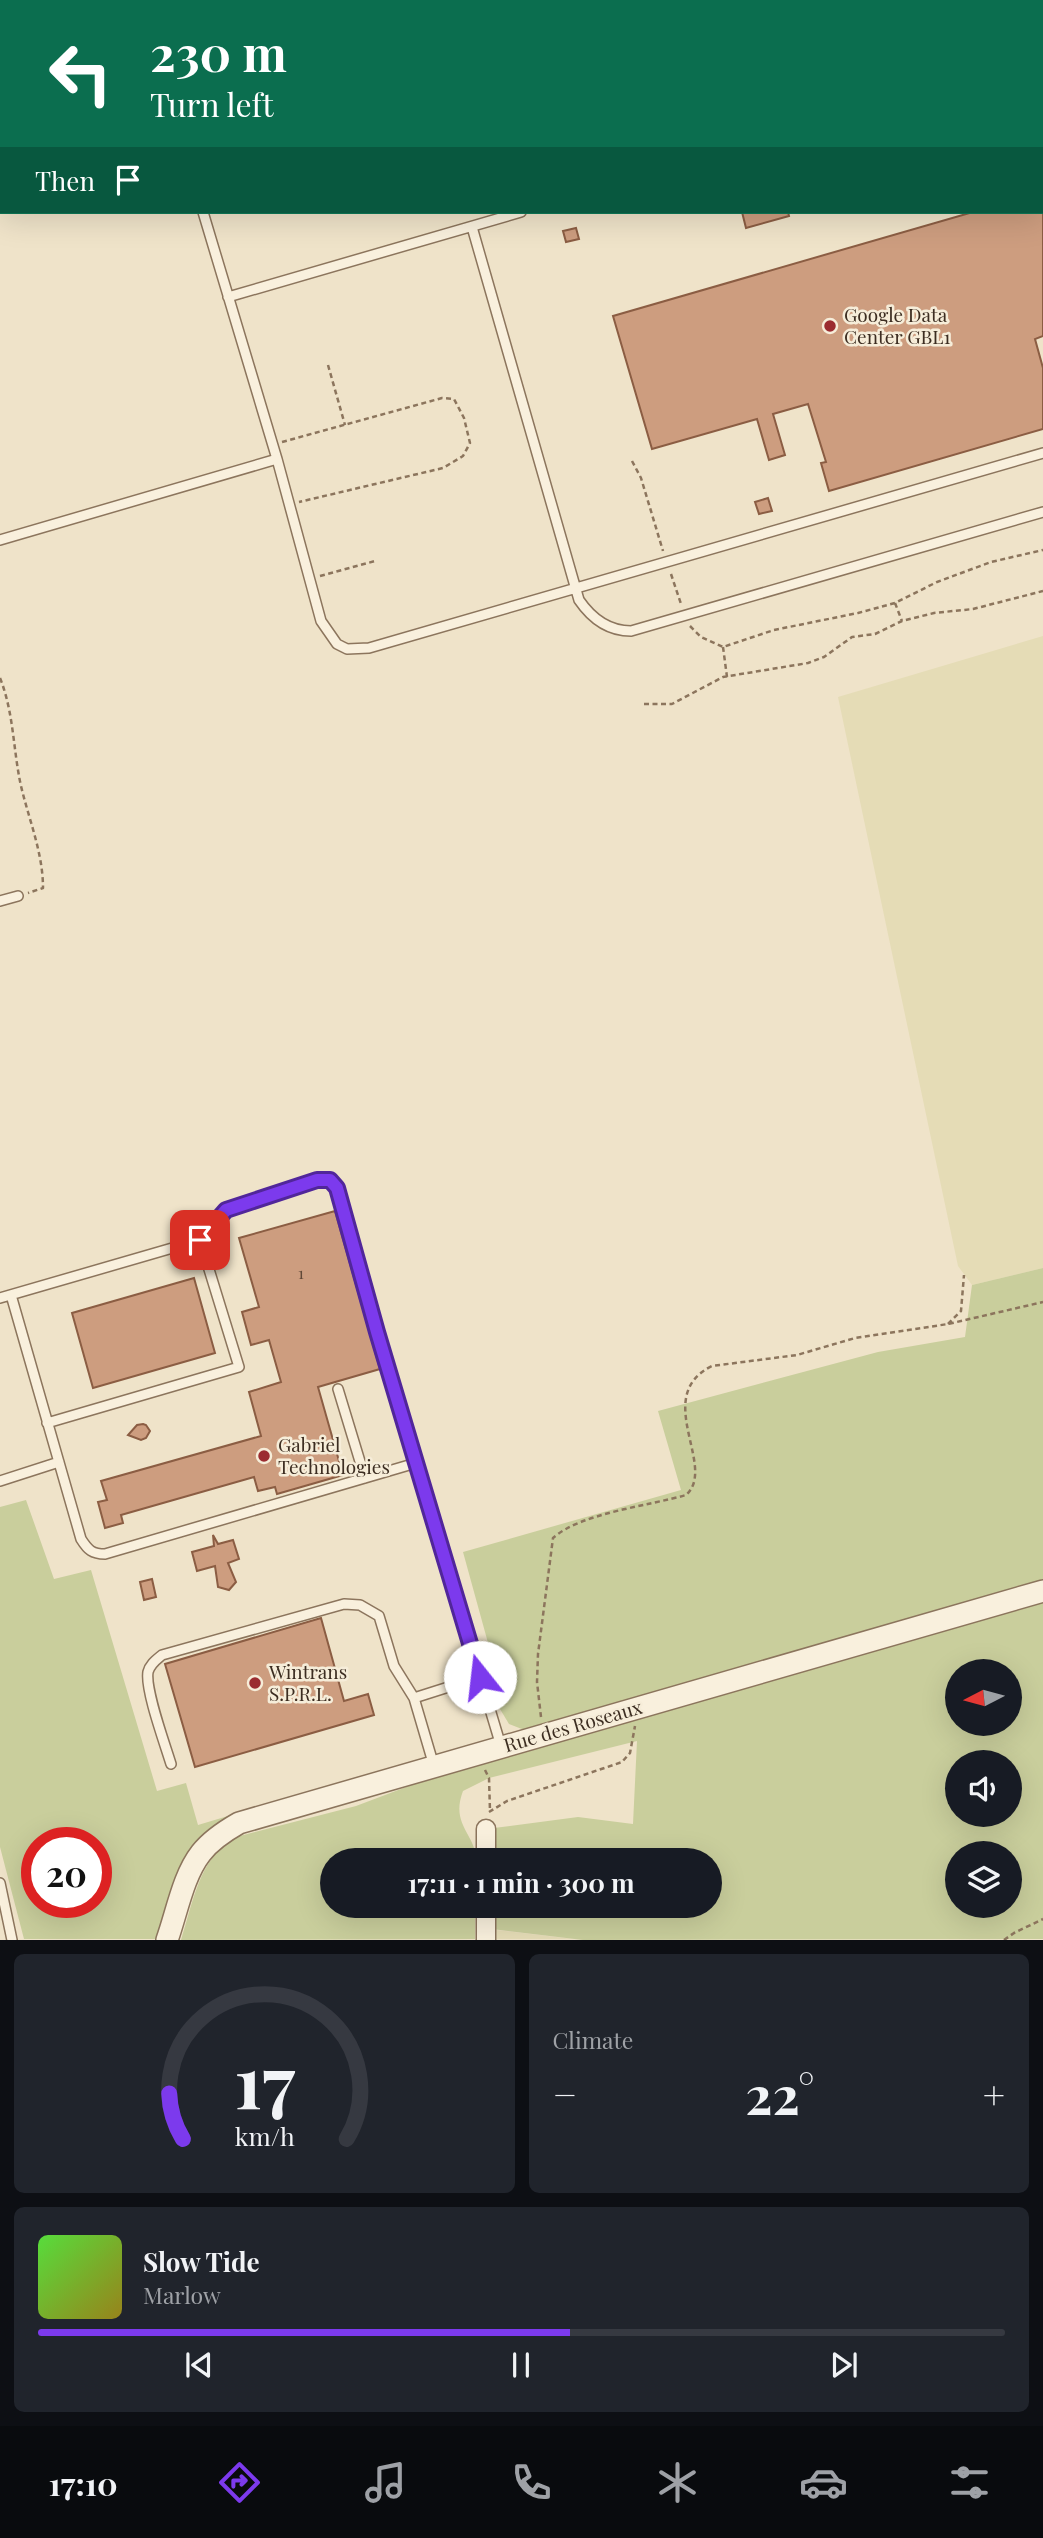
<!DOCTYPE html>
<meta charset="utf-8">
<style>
:root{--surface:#171b24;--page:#20242c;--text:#f1f3f6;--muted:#9ea1a6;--line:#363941;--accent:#7c3aed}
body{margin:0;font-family:"Playfair Display",serif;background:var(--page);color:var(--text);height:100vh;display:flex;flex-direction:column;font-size:26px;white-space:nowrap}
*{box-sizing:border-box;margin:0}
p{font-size:23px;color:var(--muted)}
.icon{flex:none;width:38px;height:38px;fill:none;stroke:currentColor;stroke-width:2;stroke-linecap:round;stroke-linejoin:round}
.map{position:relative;height:1940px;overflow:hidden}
.drawer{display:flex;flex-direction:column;gap:14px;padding:14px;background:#0d0f14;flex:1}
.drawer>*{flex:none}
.guide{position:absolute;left:0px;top:0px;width:1043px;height:214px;box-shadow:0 7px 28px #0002;background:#0b6e4f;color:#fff;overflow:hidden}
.needle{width:46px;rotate:264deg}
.fabs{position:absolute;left:945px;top:1659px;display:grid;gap:14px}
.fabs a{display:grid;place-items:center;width:77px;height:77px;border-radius:50%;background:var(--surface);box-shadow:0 7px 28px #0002;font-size:35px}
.speed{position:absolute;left:21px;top:1827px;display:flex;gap:14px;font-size:35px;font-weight:700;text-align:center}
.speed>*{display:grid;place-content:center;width:91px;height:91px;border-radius:50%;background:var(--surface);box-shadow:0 7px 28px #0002;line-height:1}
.speed .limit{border:10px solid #d22;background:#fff;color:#111}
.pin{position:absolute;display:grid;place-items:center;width:60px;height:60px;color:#fff;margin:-30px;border-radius:14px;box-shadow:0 4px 10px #0006}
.me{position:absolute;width:77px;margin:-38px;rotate:344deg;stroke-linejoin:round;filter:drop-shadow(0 0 5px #0008)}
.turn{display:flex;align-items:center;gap:24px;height:147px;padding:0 35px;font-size:32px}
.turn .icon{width:91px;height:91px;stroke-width:2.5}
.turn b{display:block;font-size:49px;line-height:60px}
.then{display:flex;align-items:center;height:66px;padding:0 35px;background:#0003;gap:14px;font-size:26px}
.big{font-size:52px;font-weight:700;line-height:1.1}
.drawer .card{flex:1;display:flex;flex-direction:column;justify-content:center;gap:10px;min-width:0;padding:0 24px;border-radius:10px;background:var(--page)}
.drawer .dial{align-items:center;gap:0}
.dial svg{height:182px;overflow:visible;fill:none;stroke:var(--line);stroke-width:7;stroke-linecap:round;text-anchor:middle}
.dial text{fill:var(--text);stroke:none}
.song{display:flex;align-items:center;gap:21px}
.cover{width:84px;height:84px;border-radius:10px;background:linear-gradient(135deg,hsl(110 70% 55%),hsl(50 70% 35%))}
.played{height:7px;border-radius:4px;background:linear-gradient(90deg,var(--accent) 55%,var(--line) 55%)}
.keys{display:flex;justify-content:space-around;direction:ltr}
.heat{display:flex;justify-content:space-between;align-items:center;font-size:38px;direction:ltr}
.drawer .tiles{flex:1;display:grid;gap:14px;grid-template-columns:1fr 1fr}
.card:last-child{grid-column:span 2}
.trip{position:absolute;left:320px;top:1848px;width:402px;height:70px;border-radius:35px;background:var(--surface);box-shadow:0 7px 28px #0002;font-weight:700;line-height:70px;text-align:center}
.menu{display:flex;height:112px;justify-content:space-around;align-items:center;background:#090b0e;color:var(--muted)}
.menu .icon{width:49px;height:49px}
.menu .on{color:var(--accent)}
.menu b{font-size:32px;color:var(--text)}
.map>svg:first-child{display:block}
</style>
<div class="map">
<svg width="1043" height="1940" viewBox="0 0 1043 1940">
<rect width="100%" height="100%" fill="#efe3c9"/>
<path fill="#e5dcb6" d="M 1043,636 L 1043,1268 L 972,1285 L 958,1266 L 838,697 Z
M 492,1929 L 497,1930 L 573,1939 L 492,1939 Z"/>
<path fill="#c9ce9c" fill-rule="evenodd" d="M 1043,1268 L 1043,1591 L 527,1731 L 509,1724 L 497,1704 L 504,1701 L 463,1552 L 681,1490 L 658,1411 L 878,1352 L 965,1337 L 972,1285 Z
M 26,1500 L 54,1579 L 91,1570 L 157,1791 L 186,1783 L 198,1825 L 238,1813 L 219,1823 L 208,1831 L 159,1939 L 24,1939 L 0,1847 L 0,1507 ZM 37,1843 L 96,1843 L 96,1902 L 37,1902 Z
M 1043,1599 L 1043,1939 L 583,1940 L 492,1929 L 493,1906 L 710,1906 L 710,1860 L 493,1860 L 494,1828 L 578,1817 L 633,1824 L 637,1741 L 489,1778 L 463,1791 C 450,1825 476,1834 476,1860 L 332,1860 L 332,1906 L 475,1906 L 475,1939 L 181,1940 C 193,1902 199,1861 232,1838 L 356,1806 L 438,1775 ZM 957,1671 L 1010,1671 L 1010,1724 L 957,1724 ZM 957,1762 L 1010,1762 L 1010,1815 L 957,1815 ZM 957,1853 L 1010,1853 L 1010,1906 L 957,1906 Z"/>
<path fill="#cd9d7f" stroke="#8b5d43" stroke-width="2" d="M 742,212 L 788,212 L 789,216 L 746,228 Z
M 973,212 L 1043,212 L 1043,336 L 1035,339 L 1043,368 L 1043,429 L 829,491 L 821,463 L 826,462 L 808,404 L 773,414 L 785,455 L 769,460 L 757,419 L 652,449 L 613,316 Z
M 576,228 L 579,239 L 566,242 L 563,231 Z
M 768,498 L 772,511 L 759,514 L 755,502 Z
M 335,1211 L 380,1369 L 318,1387 L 343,1475 L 277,1494 L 275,1487 L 258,1491 L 254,1477 L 121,1515 L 123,1523 L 105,1528 L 98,1502 L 107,1500 L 101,1481 L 261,1436 L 249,1392 L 281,1382 L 269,1340 L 251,1345 L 242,1312 L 259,1307 L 239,1238 Z
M 194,1278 L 215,1353 L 93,1388 L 72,1313 Z
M 143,1424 L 146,1425 L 150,1431 L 146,1438 L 141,1440 L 128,1435 L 137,1425 Z
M 213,1535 L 218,1544 L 233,1540 L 239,1559 L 228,1563 L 236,1582 L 229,1590 L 218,1587 L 215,1566 L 197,1571 L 192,1552 L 214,1546 Z
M 152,1579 L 156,1597 L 144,1600 L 140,1582 Z
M 321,1618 L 344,1701 L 368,1694 L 374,1715 L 195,1767 L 165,1664 Z"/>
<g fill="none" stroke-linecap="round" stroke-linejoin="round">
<g stroke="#8c755d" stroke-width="12">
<path id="service" d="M 138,0 L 139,2
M 684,0 L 685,2
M 1041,60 L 1043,59
M 203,212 L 277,459 L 321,621 L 337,644 L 347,649 L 369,648 L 1043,453
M 472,227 L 579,600 C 592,619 608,631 631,631 L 1043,512
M 228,297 L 521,212
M 0,540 L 277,459
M 0,901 L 18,896
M 200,1240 L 226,1210 L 317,1180 L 330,1180 L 337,1188 L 377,1332 L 501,1746
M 11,1295 L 81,1539 C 88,1550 92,1554 105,1554 L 416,1463
M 0,1298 L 200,1240 L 239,1367 L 47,1423
M 338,1389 L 365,1478
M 0,1481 L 59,1462
M 171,1764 C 165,1744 145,1690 148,1672 C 150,1664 156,1660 162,1655 L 344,1604 L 360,1605 L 379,1616 L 394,1666 L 414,1698
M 434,1766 L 414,1698 L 480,1677
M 0,1883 L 12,1940"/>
</g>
<g stroke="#8c755d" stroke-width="21">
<path id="minor" d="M 486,1860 L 486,1829
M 486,1940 L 486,1906"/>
</g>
<g stroke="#8c755d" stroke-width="24">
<path id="tertiary" d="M 167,1940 C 177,1912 183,1876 201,1853 C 211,1840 225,1831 239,1823 L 1043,1591"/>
</g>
<path stroke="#8c755d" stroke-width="2.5" stroke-dasharray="5 3.5" stroke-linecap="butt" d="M 328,365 L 345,425
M 282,442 L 442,398 L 454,399 L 464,418 L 470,443 L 463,456 L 443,468 L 299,502
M 632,461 L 641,478 L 663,551
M 671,574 L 681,604
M 320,576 L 375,561
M 895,603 L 902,621
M 690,626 L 701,637 L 723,647 L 774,630 L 858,613 L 895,603 L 937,582 L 991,562 L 1043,550
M 723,647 L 727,677
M 0,678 C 14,713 13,750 21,786 C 29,820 43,853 43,888 L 28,893
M 644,704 L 672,704 L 723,677 L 808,663 L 824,657 L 852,637 L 875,634 L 902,621 L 934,613 L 973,609 L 1043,591
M 948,1324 L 961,1311 L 964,1275
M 541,1717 L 537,1682 L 538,1654 L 553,1538 C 581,1513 648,1506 686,1495 C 718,1467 651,1396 712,1366 L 797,1355 L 855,1338 L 948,1324 L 1043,1302
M 485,1770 L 489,1778 L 490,1811
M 489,1812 L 507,1801 L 622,1762 L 630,1753 L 635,1726
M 1004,1940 L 1014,1933 L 1043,1919"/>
<use href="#service" stroke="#f9f0dd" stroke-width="9"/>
<use href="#minor" stroke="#f9f0dd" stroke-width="18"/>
<use href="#tertiary" stroke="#f9f0dd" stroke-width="21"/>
</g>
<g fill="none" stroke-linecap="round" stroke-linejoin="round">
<g stroke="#51269a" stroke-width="18">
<path id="route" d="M 200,1240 L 226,1210 L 317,1180 L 330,1180 L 337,1188 L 377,1332 L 480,1677"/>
</g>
<use href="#route" stroke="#7c3aed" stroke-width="12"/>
</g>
<g fill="#9b2c30" stroke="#f6edd9" stroke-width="2.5">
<circle cx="830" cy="326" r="7"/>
<circle cx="264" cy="1456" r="7"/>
<circle cx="255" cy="1683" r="7"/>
</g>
<g text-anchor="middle" stroke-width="5" stroke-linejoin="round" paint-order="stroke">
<g font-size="16" fill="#604938">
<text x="301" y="1279">1</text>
</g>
<g font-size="19" fill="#3c2d21" stroke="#f6edd9" text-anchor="start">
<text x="844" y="322">Google Data<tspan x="844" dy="22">Center GBL1</tspan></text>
<text x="278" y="1452">Gabriel<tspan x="278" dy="22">Technologies</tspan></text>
<text x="269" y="1679">Wintrans<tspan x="269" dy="22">S.P.R.L.</tspan></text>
</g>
<g font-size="19" fill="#3c2d21" stroke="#f6edd9">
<text transform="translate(573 1726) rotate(-16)" y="7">Rue des Roseaux</text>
</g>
</g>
</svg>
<div class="fabs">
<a><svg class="needle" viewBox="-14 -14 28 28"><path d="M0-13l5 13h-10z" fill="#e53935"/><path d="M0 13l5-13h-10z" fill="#9ea1a6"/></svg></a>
<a><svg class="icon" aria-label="sound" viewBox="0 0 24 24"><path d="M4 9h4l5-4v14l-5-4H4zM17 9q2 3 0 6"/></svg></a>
<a><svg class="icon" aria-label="layers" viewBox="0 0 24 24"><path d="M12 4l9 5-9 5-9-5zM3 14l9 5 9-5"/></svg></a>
</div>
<div class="speed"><div class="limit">20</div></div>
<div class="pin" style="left:200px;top:1240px;background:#d93025"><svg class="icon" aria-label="arrive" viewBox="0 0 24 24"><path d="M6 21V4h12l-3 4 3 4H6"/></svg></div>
<svg class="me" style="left:480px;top:1677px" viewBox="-20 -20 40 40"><circle r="19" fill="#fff"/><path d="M0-13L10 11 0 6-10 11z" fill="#7c3aed"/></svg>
<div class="trip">17:11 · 1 min · 300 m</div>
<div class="guide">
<div class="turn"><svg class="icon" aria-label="left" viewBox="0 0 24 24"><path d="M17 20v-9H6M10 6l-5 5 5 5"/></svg><div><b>230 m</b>Turn left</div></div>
<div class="then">Then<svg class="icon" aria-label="arrive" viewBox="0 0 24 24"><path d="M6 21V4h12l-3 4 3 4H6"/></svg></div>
</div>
</div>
<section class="drawer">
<div class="tiles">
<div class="card dial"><svg viewBox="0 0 100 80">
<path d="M14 69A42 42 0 1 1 86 69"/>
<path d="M14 69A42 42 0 0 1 8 49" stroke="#7c3aed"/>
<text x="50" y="56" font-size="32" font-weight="700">17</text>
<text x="50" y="72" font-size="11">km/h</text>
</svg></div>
<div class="card"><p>Climate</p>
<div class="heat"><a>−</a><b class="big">22°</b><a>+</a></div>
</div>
<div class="card">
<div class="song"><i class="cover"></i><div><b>Slow Tide</b><p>Marlow</p></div></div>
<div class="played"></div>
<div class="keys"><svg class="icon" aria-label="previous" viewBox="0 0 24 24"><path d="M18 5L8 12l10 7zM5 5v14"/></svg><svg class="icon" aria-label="pause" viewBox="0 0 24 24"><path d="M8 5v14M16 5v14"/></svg><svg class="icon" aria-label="next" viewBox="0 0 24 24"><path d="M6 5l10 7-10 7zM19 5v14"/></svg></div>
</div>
</div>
</section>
<nav class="menu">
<b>17:10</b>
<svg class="icon on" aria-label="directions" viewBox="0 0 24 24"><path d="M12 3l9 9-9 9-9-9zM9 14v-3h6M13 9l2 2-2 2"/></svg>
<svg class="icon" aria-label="music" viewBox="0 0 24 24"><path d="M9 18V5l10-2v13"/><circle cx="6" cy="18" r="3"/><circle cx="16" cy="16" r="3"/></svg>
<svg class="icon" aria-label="phone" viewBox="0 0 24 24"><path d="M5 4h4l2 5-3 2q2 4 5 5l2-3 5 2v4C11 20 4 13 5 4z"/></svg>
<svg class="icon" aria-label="climate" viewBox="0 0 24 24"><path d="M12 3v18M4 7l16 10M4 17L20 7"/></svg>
<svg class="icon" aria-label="car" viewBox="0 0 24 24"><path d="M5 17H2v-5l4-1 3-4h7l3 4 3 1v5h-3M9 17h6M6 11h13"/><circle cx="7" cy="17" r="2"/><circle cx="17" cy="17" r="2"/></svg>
<svg class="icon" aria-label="filters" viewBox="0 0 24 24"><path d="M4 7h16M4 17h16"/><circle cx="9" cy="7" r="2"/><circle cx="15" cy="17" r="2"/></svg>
</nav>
